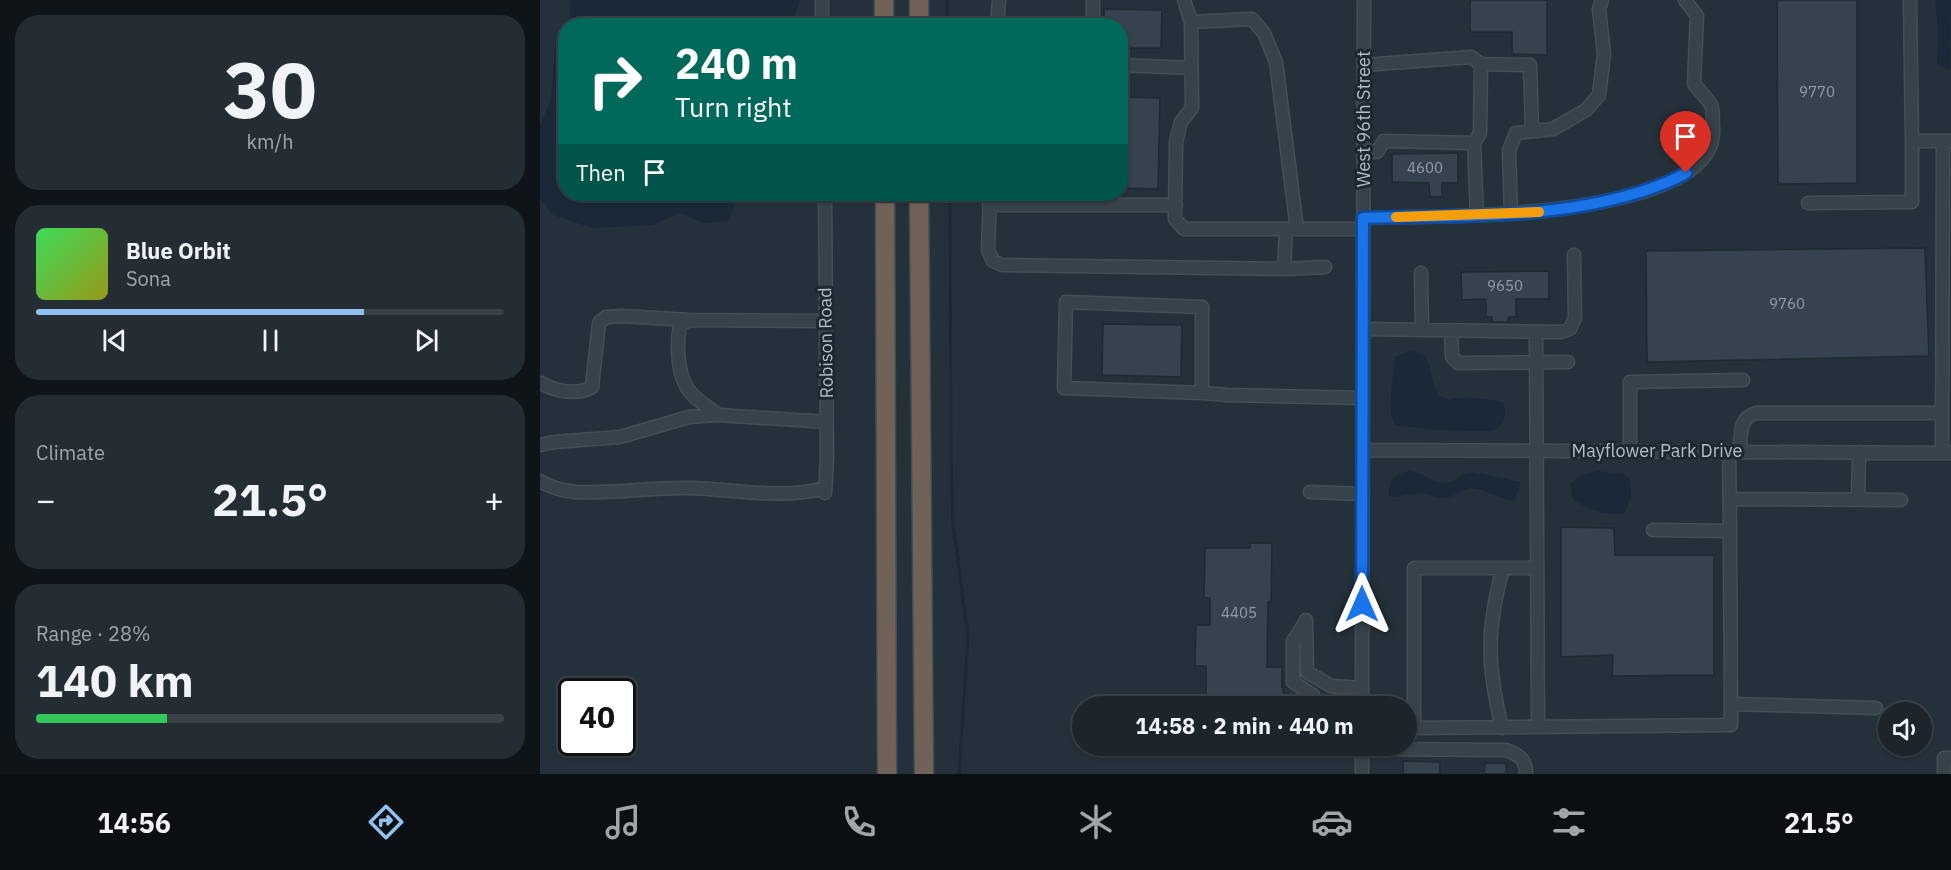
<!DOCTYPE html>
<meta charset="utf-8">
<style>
:root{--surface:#1c252c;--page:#252d34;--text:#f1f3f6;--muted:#a0a5a9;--line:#3a4248;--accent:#90c2ef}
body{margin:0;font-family:"IBM Plex Sans",sans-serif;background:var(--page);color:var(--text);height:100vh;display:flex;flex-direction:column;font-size:22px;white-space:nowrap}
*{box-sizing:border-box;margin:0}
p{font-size:20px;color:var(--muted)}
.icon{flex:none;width:33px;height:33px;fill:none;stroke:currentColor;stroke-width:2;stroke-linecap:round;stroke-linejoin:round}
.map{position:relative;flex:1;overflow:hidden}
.details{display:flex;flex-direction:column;gap:15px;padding:15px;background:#0f1418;width:540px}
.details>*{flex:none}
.hud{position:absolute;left:18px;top:18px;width:570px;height:183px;border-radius:24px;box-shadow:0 2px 4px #0004,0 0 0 2px var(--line);background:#00695c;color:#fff;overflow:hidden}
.controls{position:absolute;left:1338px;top:702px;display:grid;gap:12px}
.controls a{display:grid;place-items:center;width:54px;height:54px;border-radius:50%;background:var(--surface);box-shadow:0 2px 4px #0004,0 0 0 2px var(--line);font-size:30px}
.speed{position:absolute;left:18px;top:678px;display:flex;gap:12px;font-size:30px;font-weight:700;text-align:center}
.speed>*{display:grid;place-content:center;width:78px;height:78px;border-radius:50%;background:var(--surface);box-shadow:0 2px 4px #0004,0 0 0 2px var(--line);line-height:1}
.speed .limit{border:3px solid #111;border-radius:9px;background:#fff;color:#111}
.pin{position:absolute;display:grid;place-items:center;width:51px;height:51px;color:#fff;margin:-62px -26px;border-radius:50% 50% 50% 0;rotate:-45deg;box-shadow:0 0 6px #0007}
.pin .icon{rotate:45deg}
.me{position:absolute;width:66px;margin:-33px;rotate:0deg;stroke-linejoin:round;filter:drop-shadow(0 0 4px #0008)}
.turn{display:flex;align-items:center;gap:21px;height:126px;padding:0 18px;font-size:27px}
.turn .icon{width:78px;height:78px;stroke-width:2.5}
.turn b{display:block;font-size:42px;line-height:51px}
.then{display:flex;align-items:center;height:57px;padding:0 18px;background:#0003;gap:12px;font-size:22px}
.big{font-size:45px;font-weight:800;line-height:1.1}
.details .tile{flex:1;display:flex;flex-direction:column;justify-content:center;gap:9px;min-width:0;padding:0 21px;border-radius:24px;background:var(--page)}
.details .dial{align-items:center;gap:0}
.dial b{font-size:78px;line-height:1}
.song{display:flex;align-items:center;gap:18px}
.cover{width:72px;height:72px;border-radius:9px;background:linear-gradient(135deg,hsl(130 70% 55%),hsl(60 70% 35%))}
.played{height:6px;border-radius:3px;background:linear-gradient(90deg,var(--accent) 70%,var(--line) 70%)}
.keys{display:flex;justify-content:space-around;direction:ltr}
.heat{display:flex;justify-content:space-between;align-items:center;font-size:33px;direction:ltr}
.charge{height:9px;border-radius:4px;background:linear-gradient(90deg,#34c759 28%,var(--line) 0)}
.trip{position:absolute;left:532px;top:696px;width:345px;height:60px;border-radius:30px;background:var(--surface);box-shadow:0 2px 4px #0004,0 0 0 2px var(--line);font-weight:800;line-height:60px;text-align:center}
.dock{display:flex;height:96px;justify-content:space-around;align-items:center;background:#0b0f12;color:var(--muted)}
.dock .icon{width:42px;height:42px}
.dock .active{color:var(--accent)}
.dock b{font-size:27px;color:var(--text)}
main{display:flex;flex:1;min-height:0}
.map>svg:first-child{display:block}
</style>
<main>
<section class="details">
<div class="tile dial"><b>30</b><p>km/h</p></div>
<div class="tile">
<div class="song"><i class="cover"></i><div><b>Blue Orbit</b><p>Sona</p></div></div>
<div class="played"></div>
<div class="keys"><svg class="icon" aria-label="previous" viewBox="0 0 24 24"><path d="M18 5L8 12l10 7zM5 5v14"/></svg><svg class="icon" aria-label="pause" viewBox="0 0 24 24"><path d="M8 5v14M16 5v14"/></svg><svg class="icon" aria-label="next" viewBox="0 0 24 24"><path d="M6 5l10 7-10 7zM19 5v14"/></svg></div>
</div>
<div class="tile"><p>Climate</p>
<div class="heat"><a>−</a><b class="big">21.5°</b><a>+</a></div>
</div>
<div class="tile"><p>Range · 28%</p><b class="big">140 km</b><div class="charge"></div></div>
</section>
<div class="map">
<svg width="1411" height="774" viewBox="0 0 1411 774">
<rect width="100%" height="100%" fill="#25313a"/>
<path fill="#192937" d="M 31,0 L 260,0 L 252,25 L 29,25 Z
M 1395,0 L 1411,0 L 1410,70 L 1404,68 L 1397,63 L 1398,28 Z
M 25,42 L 26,194 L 199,194 L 188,221 L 163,223 L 139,213 L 113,225 L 52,228 L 13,215 L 0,199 L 0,126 L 11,99 L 15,50 Z
M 871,350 L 882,353 L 886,357 C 895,373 888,395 910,400 C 920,395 949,399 961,402 L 963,403 C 968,415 964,426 952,431 L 893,430 L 855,425 C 846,411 854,374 855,357 Z
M 870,471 L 883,475 L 901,483 L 914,481 L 925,473 L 933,472 L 981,482 L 975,500 L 971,501 L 941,490 L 929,488 L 908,498 L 897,498 L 880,493 L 854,497 L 849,496 C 848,480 855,473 870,471 Z
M 1058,471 L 1083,474 L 1090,479 L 1091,496 L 1085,513 C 1066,516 1046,511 1032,498 L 1031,484 C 1038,475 1046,473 1058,471 Z"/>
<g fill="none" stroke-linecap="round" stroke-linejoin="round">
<path stroke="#192937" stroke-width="3" d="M 407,26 L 407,0
M 410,194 L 411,457 L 413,524 L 428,636 L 419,774"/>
</g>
<path fill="#34434e" stroke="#1f2931" stroke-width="1.5" d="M 930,0 L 1007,0 L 1007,55 L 972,54 L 972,32 L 930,32 Z
M 1237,0 L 1317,0 L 1317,183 L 1238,184 Z
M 564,9 L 622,10 L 621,48 L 580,48 L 580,26 L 564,26 Z
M 580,97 L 620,98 L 618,189 L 580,188 Z
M 918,153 L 918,183 L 902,183 L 902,197 L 890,197 L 889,183 L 852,182 L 852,154 Z
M 1385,248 L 1389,356 L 1107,362 L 1106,251 Z
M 1009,271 L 1009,299 L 976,299 L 976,317 L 969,317 L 968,322 L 952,322 L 952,317 L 946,317 L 946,299 L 922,300 L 921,272 Z
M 563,324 L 642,325 L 641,377 L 562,375 Z
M 1021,527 L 1074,528 L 1075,555 L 1174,555 L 1174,675 L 1072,676 L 1073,655 L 1021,657 Z
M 710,543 L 732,543 L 731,602 L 728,602 L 727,667 L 742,667 L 742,687 L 743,687 L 745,706 L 666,706 L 666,666 L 655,666 L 656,625 L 670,625 L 670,598 L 664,598 L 665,548 L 710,548 Z
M 863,761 L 900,762 L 900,774 L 863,774 Z
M 945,763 L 966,763 L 966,774 L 944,774 Z"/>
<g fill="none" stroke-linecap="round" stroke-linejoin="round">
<g stroke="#444e56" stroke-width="15">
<path id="minor" d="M 282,0 L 282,26
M 644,0 L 651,22
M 1370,0 L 1372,141 L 1410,141
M 457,26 L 459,0
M 553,26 L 553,0
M 941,64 L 990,65 L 992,131
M 580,65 L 651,68
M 824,65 L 931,57 L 941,64 L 940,133 L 934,143 L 937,215
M 824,152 L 837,152 L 844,141 L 934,143
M 285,194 L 287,458 L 285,493
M 450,194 L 448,250 L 453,261 L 462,265 L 744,269 L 746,229
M 1268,203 L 1372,202 L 1372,141
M 449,205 L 636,205
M 971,214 L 969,150 L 976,133 L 1013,129 L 1046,110 L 1059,95 L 1064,54 L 1059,9 L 1062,0
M 823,218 C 886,216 1179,223 1173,128 C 1172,121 1174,111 1171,105 C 1167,98 1159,90 1154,84 L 1157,16 L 1145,0
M 757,229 L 736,62 L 724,33 L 712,19 L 651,22 L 652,108 L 641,122 L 636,142 L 635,219 L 644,229 L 823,229
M 744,269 L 785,267
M 881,273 L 882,330
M 149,320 L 140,325 C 136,345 137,379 152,394 C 159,402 170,408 178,415
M 823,329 L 1021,332 L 1030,329 L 1035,318 L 1034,255
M 911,330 L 912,357 L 918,363 L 1028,362
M 996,332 L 998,727
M 1,383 C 14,391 37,396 52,387 L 59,323 L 66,317 L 82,316 L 149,320 L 286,321
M 662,393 L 524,388 L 526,302 L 662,307 L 662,393 L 688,395 L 823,398
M 0,445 L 14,442 L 80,437 L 149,417 L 178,415 L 287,422
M 823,450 L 1411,453
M 1090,451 L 1090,382 L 1203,380
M 1200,452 C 1201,436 1198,418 1216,413 L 1402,413
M 1402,453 L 1403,141
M 0,481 C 10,487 22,491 35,492 C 72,494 111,487 149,488 C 194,489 241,500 285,488
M 770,492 L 823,494
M 1190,499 L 1361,500
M 1318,499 L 1319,452
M 1113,530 L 1190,531 L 1189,452
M 997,568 L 874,568 L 874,728 L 1191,725 L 1190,531
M 766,620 L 767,672 L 791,686 L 822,688
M 766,621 L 753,641 L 753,682 L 773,695
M 1191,704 L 1336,708
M 822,706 L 824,0
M 962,728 C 947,665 946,631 963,568
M 822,746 L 822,774
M 822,749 L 966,750 C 979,755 986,759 986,774
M 1404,774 L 1404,758 L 1411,758"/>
</g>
<g stroke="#434d55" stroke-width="21">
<path id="highway" d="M 344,0 L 344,26
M 379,26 L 379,0
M 345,194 L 347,774
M 379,194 L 384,774"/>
</g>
<use href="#minor" stroke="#38424a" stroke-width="12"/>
<use href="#highway" stroke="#706256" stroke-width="18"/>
</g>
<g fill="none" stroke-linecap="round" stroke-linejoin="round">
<g stroke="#114b97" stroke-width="15">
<path id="route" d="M 822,604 L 823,218 C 915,215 1011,220 1100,192 C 1116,187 1131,182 1146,173"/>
</g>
<use href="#route" stroke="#1a73e8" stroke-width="10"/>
<path stroke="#f59e0b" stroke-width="10" d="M 856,217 L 999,212"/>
</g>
<g text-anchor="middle" stroke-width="6" stroke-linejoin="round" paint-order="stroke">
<g font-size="15" fill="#939da7">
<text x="1277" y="97">9770</text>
<text x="885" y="173">4600</text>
<text x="965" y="291">9650</text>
<text x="1247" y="309">9760</text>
<text x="699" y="618">4405</text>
</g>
<g font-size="18" fill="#b4bdc6" stroke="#1d272f">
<text transform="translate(824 119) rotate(-90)" y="6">West 96th Street</text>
<text transform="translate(286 343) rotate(-91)" y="6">Robison Road</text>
<text x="1117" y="457">Mayflower Park Drive</text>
</g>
</g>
</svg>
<div class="controls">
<a><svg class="icon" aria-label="sound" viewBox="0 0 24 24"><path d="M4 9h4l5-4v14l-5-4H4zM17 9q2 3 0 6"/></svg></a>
</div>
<div class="speed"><div class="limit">40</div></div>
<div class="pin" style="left:1146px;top:173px;background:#d93025"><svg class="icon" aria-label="arrive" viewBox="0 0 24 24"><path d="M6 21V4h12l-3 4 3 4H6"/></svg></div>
<svg class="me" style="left:822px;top:604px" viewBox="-20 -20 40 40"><path d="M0-17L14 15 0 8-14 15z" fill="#1a73e8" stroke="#fff" stroke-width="4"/></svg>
<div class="trip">14:58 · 2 min · 440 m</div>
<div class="hud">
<div class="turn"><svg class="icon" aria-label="right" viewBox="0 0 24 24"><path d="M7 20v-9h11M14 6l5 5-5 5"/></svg><div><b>240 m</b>Turn right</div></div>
<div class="then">Then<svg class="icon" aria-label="arrive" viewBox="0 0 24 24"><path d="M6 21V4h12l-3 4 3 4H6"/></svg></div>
</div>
</div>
</main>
<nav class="dock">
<b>14:56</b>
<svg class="icon active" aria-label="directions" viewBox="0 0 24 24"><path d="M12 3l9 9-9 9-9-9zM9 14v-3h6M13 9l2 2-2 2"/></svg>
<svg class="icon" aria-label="music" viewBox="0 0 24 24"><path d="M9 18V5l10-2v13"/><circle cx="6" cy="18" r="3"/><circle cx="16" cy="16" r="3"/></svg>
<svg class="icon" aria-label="phone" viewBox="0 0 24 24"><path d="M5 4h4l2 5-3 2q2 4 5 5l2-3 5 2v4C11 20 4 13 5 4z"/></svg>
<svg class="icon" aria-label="climate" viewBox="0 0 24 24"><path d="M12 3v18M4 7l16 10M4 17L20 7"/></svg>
<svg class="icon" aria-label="car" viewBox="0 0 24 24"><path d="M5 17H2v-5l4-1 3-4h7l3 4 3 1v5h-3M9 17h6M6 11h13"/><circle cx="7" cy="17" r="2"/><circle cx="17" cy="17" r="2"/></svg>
<svg class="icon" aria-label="filters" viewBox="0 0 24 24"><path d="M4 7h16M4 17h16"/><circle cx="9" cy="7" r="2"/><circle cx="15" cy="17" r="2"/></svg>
<b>21.5°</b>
</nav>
